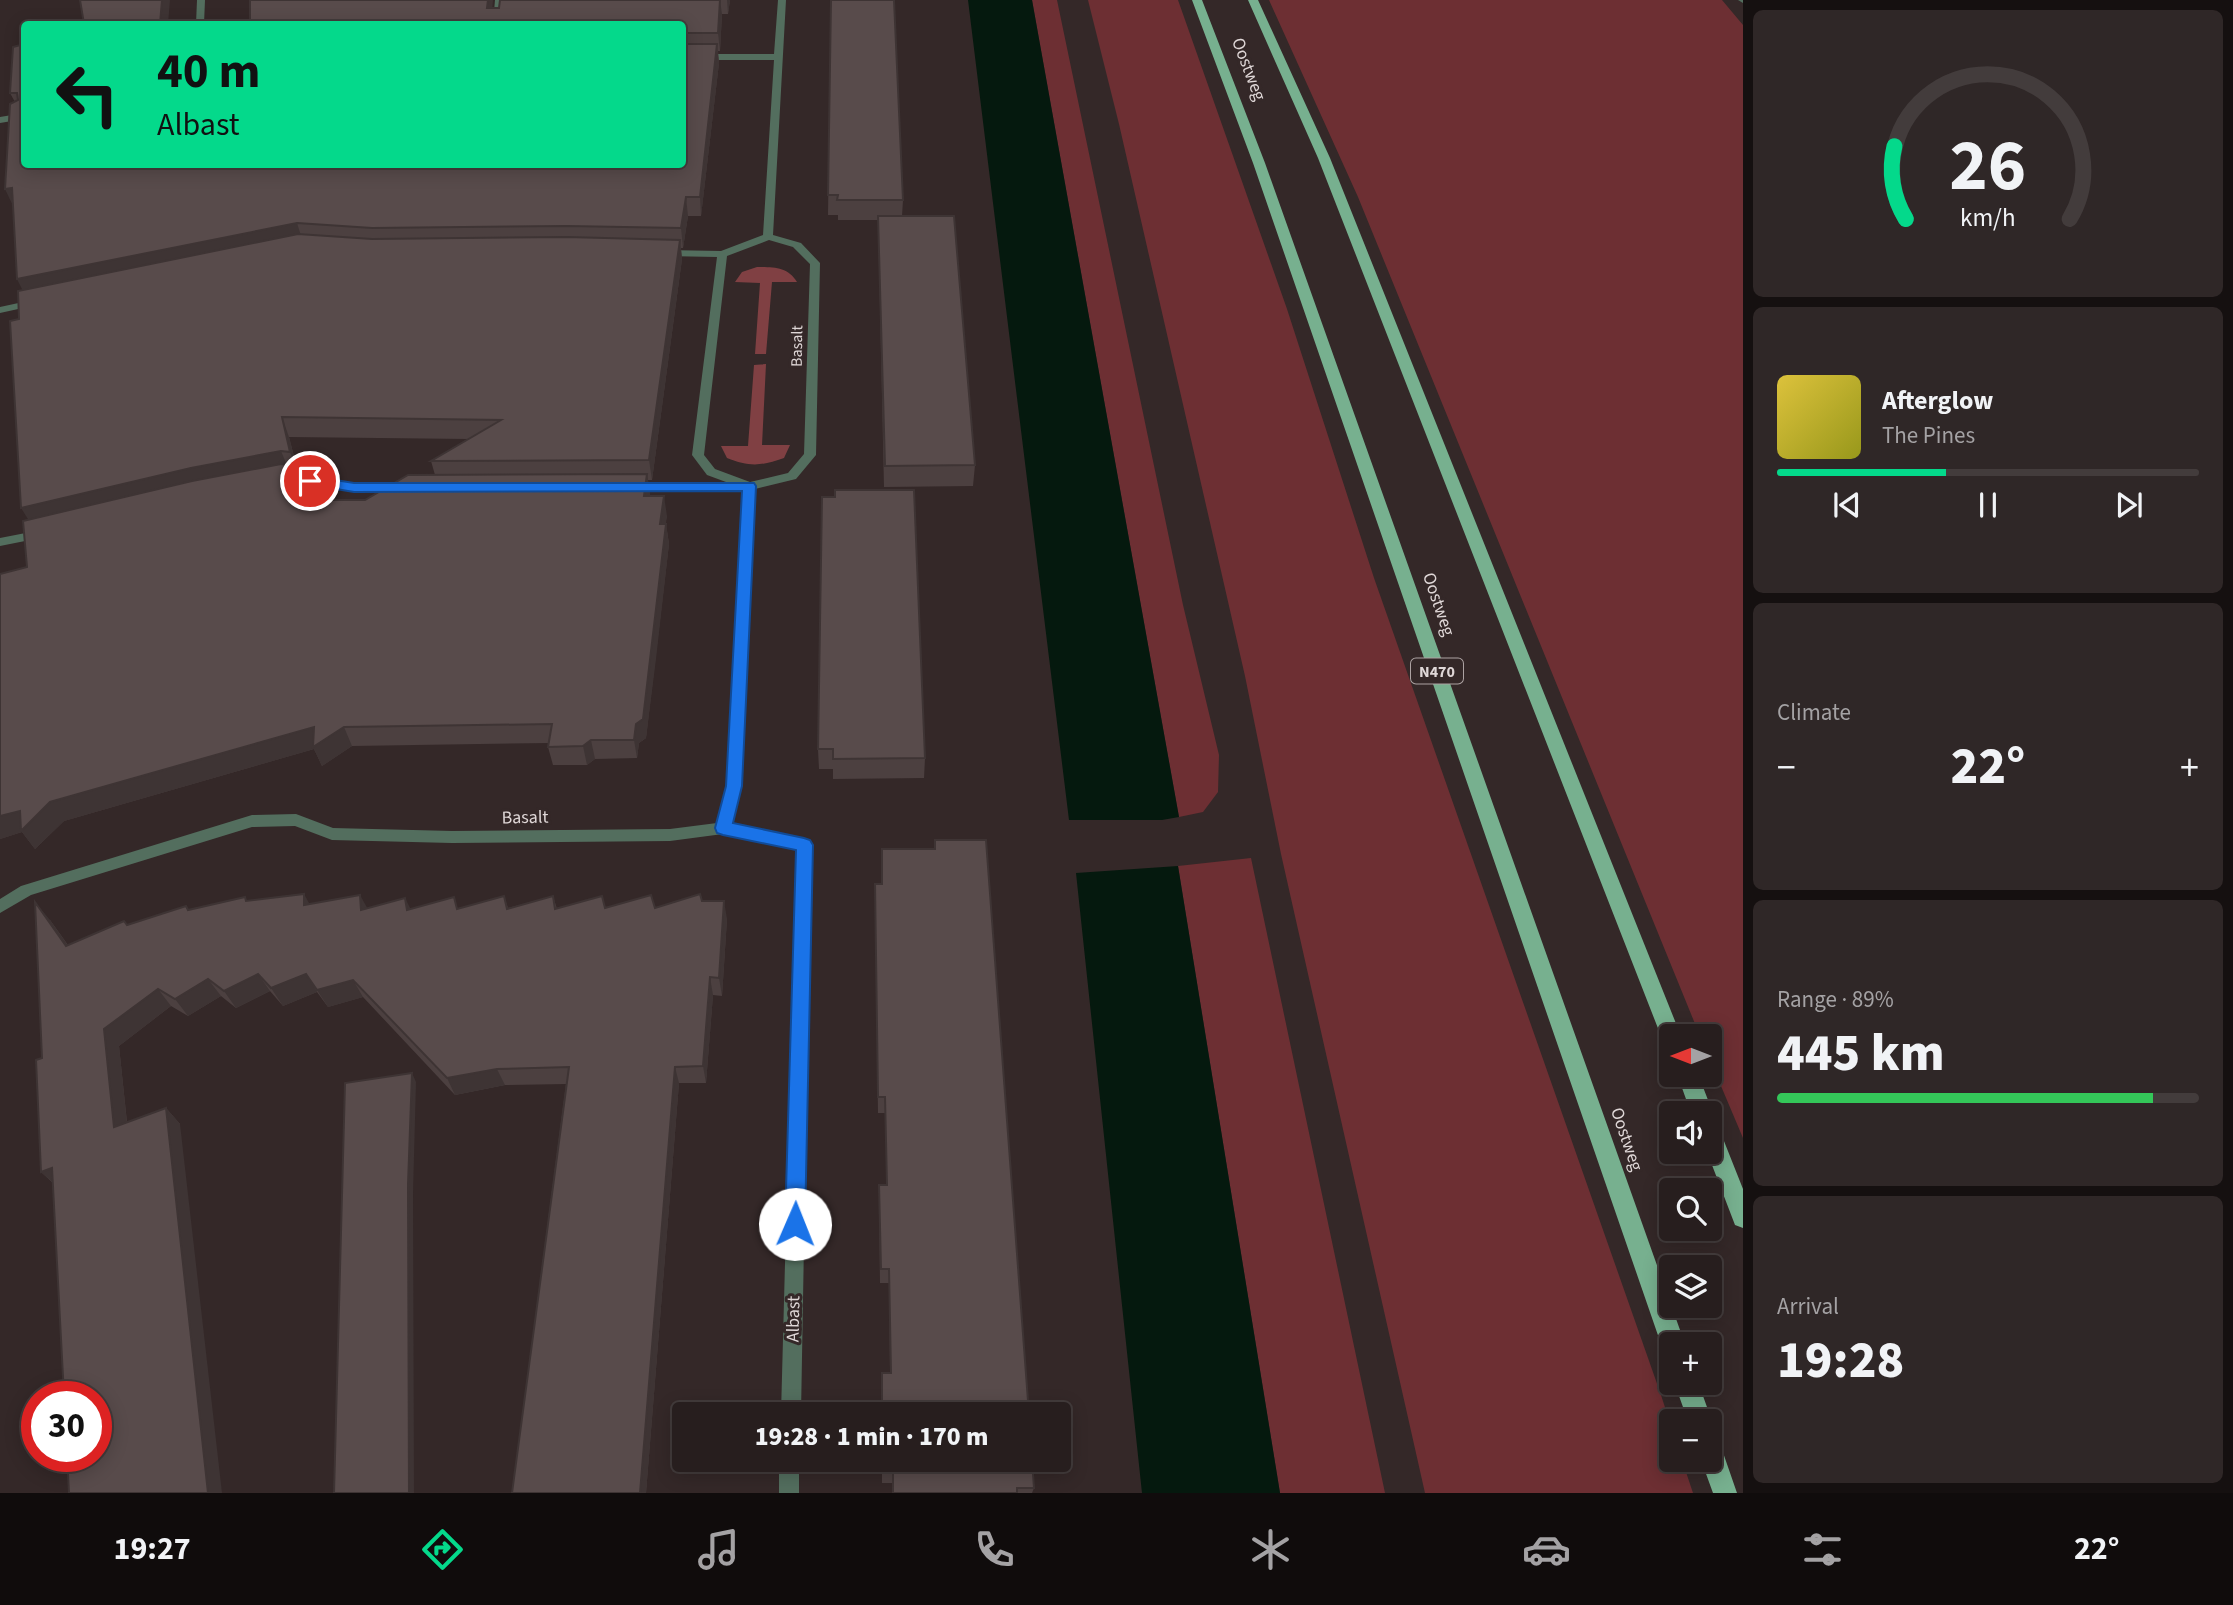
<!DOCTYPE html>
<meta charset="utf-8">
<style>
:root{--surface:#271e1e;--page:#2f2727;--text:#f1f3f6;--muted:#a4a2a4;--line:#433c3c;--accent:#04d98b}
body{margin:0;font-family:"Source Sans 3",sans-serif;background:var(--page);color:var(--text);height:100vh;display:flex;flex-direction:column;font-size:26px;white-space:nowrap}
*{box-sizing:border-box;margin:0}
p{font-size:23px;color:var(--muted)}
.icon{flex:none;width:38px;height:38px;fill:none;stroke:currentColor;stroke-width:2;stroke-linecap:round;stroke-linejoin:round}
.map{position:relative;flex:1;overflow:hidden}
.drawer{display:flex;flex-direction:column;gap:10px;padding:10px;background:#151010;width:490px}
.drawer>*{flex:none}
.top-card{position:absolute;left:21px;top:21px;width:665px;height:147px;border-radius:7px;box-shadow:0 4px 18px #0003,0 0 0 2px var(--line);background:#04d98b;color:#111;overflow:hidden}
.needle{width:46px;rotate:270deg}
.controls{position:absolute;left:1659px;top:1024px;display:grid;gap:14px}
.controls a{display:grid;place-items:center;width:63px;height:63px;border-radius:7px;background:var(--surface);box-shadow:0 4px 18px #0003,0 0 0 2px var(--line);font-size:35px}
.speed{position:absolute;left:21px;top:1381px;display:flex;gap:14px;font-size:35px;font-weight:700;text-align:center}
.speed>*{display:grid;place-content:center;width:91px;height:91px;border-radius:50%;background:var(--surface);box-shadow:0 4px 18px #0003,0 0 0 2px var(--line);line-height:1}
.speed .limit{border:10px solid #d22;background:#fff;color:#111}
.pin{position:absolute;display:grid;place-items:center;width:60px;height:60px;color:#fff;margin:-30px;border:4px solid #fff;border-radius:50%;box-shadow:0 2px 7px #0007}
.me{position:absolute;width:77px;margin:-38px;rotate:1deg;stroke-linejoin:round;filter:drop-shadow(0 0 5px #0008)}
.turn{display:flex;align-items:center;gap:24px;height:147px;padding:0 21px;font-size:32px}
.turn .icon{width:91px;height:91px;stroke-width:2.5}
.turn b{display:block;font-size:49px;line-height:60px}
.big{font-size:52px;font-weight:800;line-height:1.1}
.drawer .widget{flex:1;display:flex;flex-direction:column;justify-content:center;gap:10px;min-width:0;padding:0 24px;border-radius:10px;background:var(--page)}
.drawer .dial{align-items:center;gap:0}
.dial svg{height:182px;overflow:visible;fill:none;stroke:var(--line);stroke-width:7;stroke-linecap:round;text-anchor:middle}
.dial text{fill:var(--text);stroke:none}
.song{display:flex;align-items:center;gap:21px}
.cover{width:84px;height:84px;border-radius:10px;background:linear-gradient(135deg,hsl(50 70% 55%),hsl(60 70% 35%))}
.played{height:7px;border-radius:4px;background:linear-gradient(90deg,var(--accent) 40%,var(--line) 40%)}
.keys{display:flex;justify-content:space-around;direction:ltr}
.heat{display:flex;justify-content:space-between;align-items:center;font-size:38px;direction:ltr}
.charge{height:10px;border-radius:5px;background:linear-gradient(90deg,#34c759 89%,var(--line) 0)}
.trip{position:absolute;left:672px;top:1402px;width:399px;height:70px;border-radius:7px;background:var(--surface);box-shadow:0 4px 18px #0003,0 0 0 2px var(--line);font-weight:800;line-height:70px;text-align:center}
.tab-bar{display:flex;height:112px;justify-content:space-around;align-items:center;background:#100c0c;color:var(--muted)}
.tab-bar .icon{width:49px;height:49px}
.tab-bar .active{color:var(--accent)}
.tab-bar b{font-size:32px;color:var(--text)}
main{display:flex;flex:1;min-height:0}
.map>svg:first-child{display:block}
</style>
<main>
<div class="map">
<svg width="1743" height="1493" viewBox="0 0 1743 1493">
<rect width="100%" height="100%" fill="#342828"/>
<path fill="#6d2f33" d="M 1032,0 L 1057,0 L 1183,605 L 1219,755 L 1218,792 L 1203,812 L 1179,817 Z
M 1088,0 L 1178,0 L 1287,309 L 1374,578 L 1661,1395 L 1671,1426 L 1671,1460 L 1682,1460 L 1693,1493 L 1425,1493 L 1281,854 L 1245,676 L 1119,124 Z
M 1269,0 L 1722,0 L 1743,25 L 1743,1138 L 1710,1060 L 1710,1036 L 1700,1036 L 1358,197 Z
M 1251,858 L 1385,1493 L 1280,1493 L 1178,866 Z"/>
<path fill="#804043" d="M 757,267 C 774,267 788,267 797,282 L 772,282 L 766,354 L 755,354 L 760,283 L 735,282 L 742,272 Z
M 766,364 L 762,445 L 790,445 L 784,458 C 762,466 749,467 727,458 L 721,446 L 748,446 L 754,365 Z"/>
<path fill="#05190e" d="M 968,0 L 1032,0 L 1179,817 L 1162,820 L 1069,820 Z
M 1178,866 L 1280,1493 L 1142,1493 L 1076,873 Z"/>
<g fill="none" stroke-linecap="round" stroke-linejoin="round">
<path fill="#536e5e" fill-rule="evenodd" d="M 495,0 L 503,0 L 501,24 L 493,24 Z"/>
<path fill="#536e5e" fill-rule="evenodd" d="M 197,0 L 205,0 L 204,24 L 196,24 Z
M 778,0 L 786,0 L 773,235 L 801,243 L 820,263 L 816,455 L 796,479 L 755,489 L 741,786 L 731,824 L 804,839 L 809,841 L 811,845 L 801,1414 L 781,1414 L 796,849 L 723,834 L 670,841 L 452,843 L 332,840 L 295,826 L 252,827 L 31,895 L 0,913 L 0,899 L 21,886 L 252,815 L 296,814 L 333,828 L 452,831 L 670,829 L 717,823 L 727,786 L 743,490 L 632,490 L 626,486 L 632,482 L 726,482 L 707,475 L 692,455 L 717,257 L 664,256 L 659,253 L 664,250 L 721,251 L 763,235 L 774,60 L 682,60 L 682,54 L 774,54 ZM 769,240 L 793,247 L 810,264 L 804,454 L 788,473 L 750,482 L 715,469 L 704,455 L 727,256 Z
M 24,113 L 24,119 L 0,123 L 0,117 Z
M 37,299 L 41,300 L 41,304 L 0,313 L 0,307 Z
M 283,474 L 354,484 L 405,484 L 411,488 L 405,492 L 354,492 L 279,481 L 279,475 Z
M 41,530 L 47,534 L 45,537 L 0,546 L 0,538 Z
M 779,1460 L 799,1460 L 799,1493 L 779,1493 Z"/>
<path fill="#536e5e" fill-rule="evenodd" d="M 1738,0 L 1743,0 L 1743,3 Z"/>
<path fill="#77b08f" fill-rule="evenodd" d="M 1192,0 L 1202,0 L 1265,163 L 1685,1344 L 1671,1344 L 1671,1355 L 1665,1352 L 1661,1344 L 1253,163 Z
M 1248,0 L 1258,0 L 1330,158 L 1681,1036 L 1671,1036 L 1671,1045 L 1664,1042 L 1661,1036 L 1318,158 Z
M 1677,1074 L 1698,1074 L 1713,1113 L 1710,1119 L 1710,1113 L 1691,1113 Z
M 1710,1123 L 1718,1126 L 1743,1189 L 1743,1228 L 1735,1225 L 1707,1152 L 1710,1152 Z
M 1674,1382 L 1698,1382 L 1712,1421 L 1710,1427 L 1710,1421 L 1688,1421 Z
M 1710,1438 L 1719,1441 L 1737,1493 L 1713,1493 L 1701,1460 L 1710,1460 Z"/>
</g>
<path fill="#4c4040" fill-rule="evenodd" d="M 500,0 L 730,0 L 728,14 L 722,14 L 720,51 L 718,51 L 719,63 L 701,216 L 688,216 L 683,248 L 681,248 L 682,259 L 652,480 L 648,480 L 650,496 L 667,516 L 665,524 L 666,524 L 669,544 L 646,738 L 639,743 L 637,758 L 595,759 L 587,765 L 553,765 L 548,747 L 549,743 L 352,746 L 322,766 L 314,749 L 64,821 L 35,849 L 22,832 L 0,839 L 0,574 L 27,567 L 29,520 L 19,319 L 22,290 L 15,102 L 10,93 L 24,44 L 24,164 L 682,164 L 682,24 L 492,8 L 499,8 ZM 289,437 L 469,439 L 431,461 L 435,475 L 365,500 L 305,500 L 302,486 L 296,472 L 298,472 Z
M 831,0 L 903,200 L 902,216 L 975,465 L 973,486 L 884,487 L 878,220 L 838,220 L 838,215 L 828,215 Z
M 822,497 L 925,758 L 924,778 L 833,779 L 833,769 L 819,769 L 818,749 Z
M 935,840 L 1029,1414 L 890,1373 L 889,1283 L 880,1283 L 879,1200 L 887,1185 L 885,1113 L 878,1113 L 875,884 L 882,884 L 934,849 Z
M 504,896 L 508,908 L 553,896 L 557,909 L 655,908 L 702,901 L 727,919 L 722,996 L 713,995 L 706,1083 L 679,1083 L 646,1493 L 512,1493 L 566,1084 L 505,1085 L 455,1095 L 363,997 L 328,1007 L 317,992 L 283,1006 L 270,991 L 236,1008 L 221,996 L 188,1016 L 171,1006 L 119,1046 L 127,1122 L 166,1108 L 180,1124 L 53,1183 L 41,1172 L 42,1058 L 50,920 L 68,945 L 188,910 L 248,901 L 309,904 L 367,909 L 459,908 Z
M 882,1460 L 1034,1488 L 1032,1493 L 893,1493 L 893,1483 L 882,1483 Z"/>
<path fill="#3e3434" d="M 162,0 L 170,0 L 168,24 L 160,24 Z
M 488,0 L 493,0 L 491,24 L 487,8 Z
M 720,0 L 722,14 L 720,51 L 718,33 Z
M 727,0 L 730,0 L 728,14 Z
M 717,44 L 719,63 L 701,216 L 700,197 Z
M 12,188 L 14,208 L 5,189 Z
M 686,197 L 688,216 L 683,248 L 681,228 Z
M 297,223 L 303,242 L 27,299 L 17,279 Z
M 680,240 L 682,259 L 652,480 L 649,460 Z
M 282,417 L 289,437 L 298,472 L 290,452 Z
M 281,451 L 289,470 L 33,527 L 21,508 L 191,468 Z
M 294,466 L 302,486 L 310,519 L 302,500 Z
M 647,474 L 650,493 L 647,516 L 644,496 Z
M 664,496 L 667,516 L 663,544 L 660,524 Z
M 666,524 L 669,544 L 656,659 L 646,738 L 639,743 L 637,758 L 634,740 Z
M 314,727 L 344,727 L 352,746 L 322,766 L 314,749 L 64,821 L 35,849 L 22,832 L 0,839 L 0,816 Z
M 591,740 L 595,759 L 587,765 L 583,746 Z
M 304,894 L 314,912 L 304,905 Z
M 360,895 L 370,913 L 361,910 Z
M 405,898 L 414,916 L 407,910 Z
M 724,901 L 727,919 L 722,996 L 719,978 Z
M 35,902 L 50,920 L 81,964 L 66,946 Z
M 258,974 L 270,991 L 236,1008 L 224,991 Z
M 306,974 L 317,992 L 283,1006 L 271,988 Z
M 710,977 L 713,995 L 706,1083 L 703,1066 Z
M 208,979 L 221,996 L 188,1016 L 175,999 Z
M 353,980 L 363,997 L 328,1007 L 317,990 Z
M 158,989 L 171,1006 L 119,1046 L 129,1143 L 114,1127 L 104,1029 Z
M 675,1067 L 679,1083 L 646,1493 L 640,1493 Z
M 497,1069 L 505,1085 L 455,1095 L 447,1078 Z
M 412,1073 L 416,1082 L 413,1193 L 414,1493 L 409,1493 L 408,1185 Z
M 166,1108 L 180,1124 L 222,1493 L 208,1493 Z
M 52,1168 L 58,1187 L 41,1172 Z"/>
<path fill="#584b4b" stroke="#3e3434" stroke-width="2" d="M 80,0 L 162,0 L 160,24 L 84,24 Z
M 250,0 L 488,0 L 487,8 L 499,8 L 500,0 L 720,0 L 718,33 L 682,33 L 682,24 L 250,24 Z
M 831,0 L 894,0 L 903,200 L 837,200 L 838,195 L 828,195 Z
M 24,44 L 24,164 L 682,164 L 682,44 L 717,44 L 700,197 L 686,197 L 681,228 L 567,226 L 372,228 L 297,223 L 17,279 L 12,188 L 5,189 L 10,104 L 18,100 L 17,93 L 10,93 L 13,47 Z
M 878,216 L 954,216 L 975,465 L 885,466 Z
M 298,234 L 372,239 L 567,237 L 680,240 L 649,460 L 431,461 L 501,420 L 282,417 L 290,452 L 281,451 L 191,468 L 21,508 L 10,321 L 19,319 L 18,291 Z
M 281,464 L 294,466 L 302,500 L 365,500 L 408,475 L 647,474 L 644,496 L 664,496 L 660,524 L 666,524 L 643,719 L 636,724 L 634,740 L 591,740 L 583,746 L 548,747 L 552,724 L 344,727 L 313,747 L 314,727 L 50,802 L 21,831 L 20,811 L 0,816 L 0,574 L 27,567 L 23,521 L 192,481 Z
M 835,490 L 914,490 L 925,758 L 833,759 L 833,749 L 818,749 L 822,497 L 835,497 Z
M 935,840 L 986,840 L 1029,1414 L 882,1414 L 882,1373 L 891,1373 L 889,1269 L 881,1269 L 879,1185 L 887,1185 L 885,1097 L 878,1097 L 875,884 L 882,884 L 882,849 L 935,849 Z
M 304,894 L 304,905 L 360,895 L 361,910 L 405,898 L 407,910 L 454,897 L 457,909 L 504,896 L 507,909 L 553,896 L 555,909 L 602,896 L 605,908 L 651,895 L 655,908 L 700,894 L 702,901 L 724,901 L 719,978 L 710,977 L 703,1066 L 675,1067 L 640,1493 L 512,1493 L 569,1067 L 497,1069 L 447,1078 L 353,980 L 317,990 L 306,974 L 271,988 L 258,974 L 224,991 L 208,979 L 175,999 L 158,989 L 104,1029 L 114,1127 L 166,1108 L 208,1493 L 69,1493 L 67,1456 L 96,1456 L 96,1396 L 64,1396 L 52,1168 L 41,1172 L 36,1060 L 42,1058 L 35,902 L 66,946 L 124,921 L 127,925 L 186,906 L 188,910 L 245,897 L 246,901 Z
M 412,1073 L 408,1185 L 409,1493 L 334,1493 L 345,1083 Z
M 883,1460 L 1032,1460 L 1034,1488 L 1017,1488 L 1017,1493 L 893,1493 L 893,1473 L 883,1473 Z"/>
<path fill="#1a73e8" stroke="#114b97" stroke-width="2" d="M 310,476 L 354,483 L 754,483 L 756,486 L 742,786 L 733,823 L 804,838 L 810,840 L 813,845 L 805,1224 L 802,1231 L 795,1234 L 788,1231 L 785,1224 L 796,850 L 723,835 L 717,833 L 715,828 L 726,786 L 742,491 L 354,492 L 306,484 L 304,481 Z"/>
<g text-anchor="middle" stroke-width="6" stroke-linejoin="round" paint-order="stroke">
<g font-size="16" fill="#dfd7d7" stroke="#342828">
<text transform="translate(796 346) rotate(-89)" y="6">Basalt</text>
</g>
<rect fill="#342828" stroke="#aca2a2" stroke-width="2" x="1411" y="658.5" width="52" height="25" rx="5"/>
<g font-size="16" font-weight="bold" fill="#dfd7d7">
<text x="1437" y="677">N470</text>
</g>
<g font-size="18" fill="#dfd7d7" stroke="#342828">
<text transform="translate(1249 69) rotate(69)" y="6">Oostweg</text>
<text transform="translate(1439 604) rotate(71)" y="6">Oostweg</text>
<text transform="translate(525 817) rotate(-1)" y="6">Basalt</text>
<text transform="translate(1627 1139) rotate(71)" y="6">Oostweg</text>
<text transform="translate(793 1319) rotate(-89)" y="6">Albast</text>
</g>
</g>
</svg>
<div class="controls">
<a><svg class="needle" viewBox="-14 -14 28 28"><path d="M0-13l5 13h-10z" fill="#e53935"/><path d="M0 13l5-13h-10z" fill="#a4a2a4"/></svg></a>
<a><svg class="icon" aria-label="sound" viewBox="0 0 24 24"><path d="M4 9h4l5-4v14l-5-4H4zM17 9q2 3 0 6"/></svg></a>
<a><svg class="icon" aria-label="search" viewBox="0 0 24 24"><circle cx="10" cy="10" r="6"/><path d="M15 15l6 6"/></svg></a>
<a><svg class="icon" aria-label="layers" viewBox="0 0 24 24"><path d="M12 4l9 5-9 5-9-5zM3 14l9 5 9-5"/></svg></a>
<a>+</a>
<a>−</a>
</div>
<div class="speed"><div class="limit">30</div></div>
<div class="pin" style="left:310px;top:481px;background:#d93025"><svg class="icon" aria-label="arrive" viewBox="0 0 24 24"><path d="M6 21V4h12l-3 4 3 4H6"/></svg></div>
<svg class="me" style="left:795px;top:1224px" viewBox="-20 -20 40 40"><circle r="19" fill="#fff"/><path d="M0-13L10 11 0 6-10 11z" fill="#1a73e8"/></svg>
<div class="trip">19:28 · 1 min · 170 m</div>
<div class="top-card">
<div class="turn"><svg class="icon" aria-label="left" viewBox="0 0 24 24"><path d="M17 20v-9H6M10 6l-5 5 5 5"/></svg><div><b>40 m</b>Albast</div></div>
</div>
</div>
<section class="drawer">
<div class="widget dial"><svg viewBox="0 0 100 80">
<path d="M14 69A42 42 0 1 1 86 69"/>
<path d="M14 69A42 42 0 0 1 9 37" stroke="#04d98b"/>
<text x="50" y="56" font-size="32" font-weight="700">26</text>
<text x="50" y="72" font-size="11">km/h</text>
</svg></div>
<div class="widget">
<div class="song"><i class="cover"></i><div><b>Afterglow</b><p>The Pines</p></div></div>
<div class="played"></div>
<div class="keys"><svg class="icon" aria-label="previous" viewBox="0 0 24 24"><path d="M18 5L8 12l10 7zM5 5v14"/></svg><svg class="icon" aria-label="pause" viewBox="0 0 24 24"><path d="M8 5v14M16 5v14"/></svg><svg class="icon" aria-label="next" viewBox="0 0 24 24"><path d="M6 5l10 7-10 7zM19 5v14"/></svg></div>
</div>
<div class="widget"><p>Climate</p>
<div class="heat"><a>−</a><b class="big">22°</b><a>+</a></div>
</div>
<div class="widget"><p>Range · 89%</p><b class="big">445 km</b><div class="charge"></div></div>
<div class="widget"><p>Arrival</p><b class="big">19:28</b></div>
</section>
</main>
<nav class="tab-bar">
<b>19:27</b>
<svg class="icon active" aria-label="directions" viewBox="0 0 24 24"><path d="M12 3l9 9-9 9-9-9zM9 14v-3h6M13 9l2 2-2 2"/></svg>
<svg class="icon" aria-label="music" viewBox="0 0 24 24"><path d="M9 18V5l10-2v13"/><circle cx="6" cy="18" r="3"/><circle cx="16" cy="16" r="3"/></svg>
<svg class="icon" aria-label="phone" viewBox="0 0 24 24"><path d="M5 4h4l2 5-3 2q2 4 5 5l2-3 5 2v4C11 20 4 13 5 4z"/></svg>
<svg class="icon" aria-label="climate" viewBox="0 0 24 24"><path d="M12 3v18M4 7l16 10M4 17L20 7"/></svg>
<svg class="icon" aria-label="car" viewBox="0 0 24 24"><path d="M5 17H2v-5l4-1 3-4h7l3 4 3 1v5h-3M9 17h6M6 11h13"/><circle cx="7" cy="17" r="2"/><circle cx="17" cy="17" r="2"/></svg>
<svg class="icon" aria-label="filters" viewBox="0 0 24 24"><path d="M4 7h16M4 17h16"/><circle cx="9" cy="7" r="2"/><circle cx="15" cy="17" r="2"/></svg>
<b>22°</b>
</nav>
